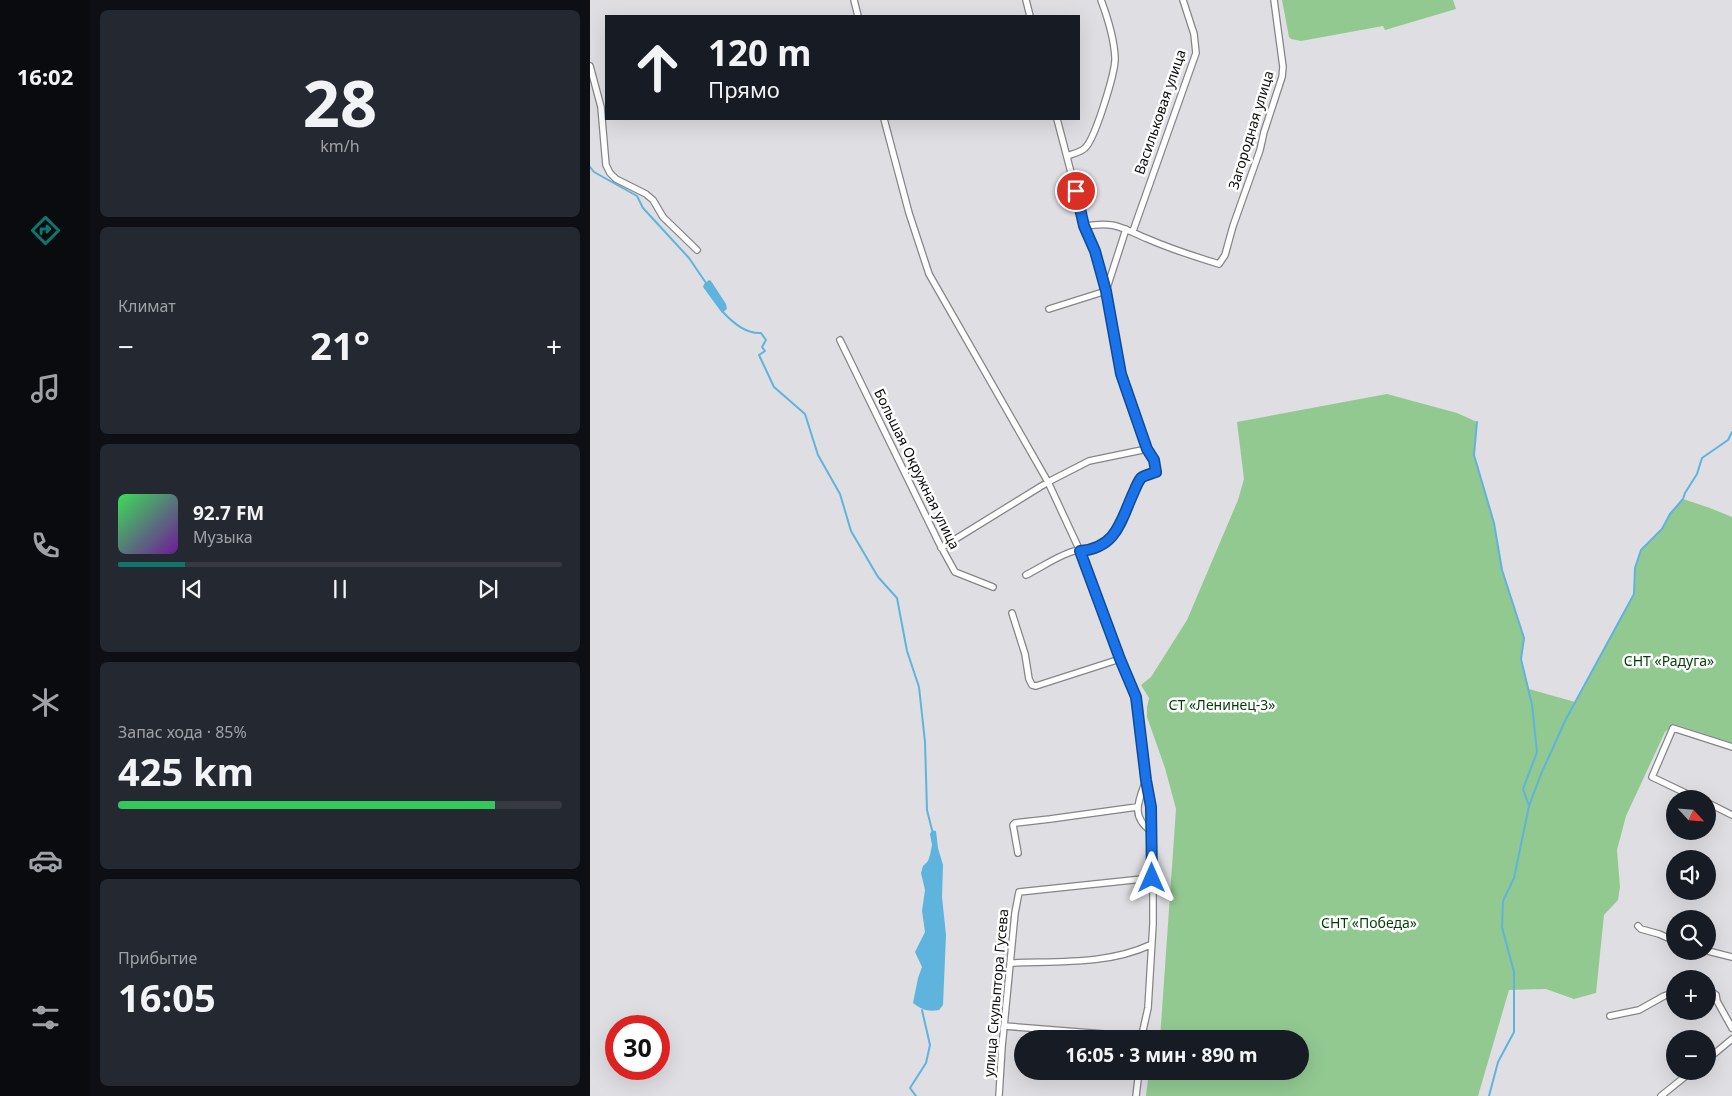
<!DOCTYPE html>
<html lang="ru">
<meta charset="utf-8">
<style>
:root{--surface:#171b24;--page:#242831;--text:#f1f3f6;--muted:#9ea1a6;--line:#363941;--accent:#0f766e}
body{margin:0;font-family:"Noto Sans",sans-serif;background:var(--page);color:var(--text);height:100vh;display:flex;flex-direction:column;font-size:19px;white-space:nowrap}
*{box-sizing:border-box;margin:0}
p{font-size:16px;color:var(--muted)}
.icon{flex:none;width:28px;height:28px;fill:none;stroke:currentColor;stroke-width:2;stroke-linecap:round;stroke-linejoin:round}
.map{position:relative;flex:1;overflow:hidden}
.panel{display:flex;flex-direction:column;gap:10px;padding:10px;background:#0d0f14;width:500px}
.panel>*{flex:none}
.banner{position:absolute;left:15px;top:15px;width:475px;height:105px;border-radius:0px;box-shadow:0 5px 20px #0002;background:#171b24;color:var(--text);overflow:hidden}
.needle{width:32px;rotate:116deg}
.fabs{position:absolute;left:1076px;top:790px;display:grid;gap:10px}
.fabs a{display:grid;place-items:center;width:50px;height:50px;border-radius:50%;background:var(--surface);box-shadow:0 5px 20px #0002;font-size:25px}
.speed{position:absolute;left:15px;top:1015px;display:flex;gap:10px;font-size:25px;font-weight:700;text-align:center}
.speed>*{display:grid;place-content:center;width:65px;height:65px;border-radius:50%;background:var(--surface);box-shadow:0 5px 20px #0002;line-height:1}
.speed .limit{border:8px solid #d22;background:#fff;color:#111}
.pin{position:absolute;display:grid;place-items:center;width:42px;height:42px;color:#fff;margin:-21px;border:2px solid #fff;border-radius:50%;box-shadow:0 1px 5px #0007}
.me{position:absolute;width:55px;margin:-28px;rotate:0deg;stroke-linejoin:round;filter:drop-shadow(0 0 4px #0008)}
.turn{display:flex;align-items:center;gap:18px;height:105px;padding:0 20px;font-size:22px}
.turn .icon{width:65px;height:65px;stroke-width:2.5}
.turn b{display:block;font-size:35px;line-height:42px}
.big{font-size:38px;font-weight:700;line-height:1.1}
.panel .widget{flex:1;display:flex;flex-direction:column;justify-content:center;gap:8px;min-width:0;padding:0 18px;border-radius:8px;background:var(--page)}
.panel .dial{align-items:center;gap:0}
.dial b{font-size:65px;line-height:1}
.song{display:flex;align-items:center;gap:15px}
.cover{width:60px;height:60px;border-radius:8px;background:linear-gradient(135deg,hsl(130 70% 55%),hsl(280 70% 35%))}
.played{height:5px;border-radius:2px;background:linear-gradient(90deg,var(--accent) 15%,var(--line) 15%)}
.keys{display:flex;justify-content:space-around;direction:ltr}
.heat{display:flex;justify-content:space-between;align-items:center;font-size:28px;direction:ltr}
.charge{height:8px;border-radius:4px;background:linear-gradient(90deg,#34c759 85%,var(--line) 0)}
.trip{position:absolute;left:424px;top:1030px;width:295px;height:50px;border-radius:25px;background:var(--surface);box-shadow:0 5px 20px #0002;font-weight:700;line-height:50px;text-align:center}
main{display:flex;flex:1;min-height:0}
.tabs{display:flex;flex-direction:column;width:90px;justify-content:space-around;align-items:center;background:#090b0e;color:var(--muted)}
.tabs .icon{width:35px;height:35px}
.tabs .active{color:var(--accent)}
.tabs b{font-size:22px;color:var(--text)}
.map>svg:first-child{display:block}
</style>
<main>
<nav class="tabs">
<b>16:02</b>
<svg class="icon active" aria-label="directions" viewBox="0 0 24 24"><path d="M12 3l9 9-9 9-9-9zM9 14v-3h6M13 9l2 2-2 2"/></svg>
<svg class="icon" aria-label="music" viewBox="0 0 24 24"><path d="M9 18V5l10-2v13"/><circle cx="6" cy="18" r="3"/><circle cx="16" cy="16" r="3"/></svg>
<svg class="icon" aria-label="phone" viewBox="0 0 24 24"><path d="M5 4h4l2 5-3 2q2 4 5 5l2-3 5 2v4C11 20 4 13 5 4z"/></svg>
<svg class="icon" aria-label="climate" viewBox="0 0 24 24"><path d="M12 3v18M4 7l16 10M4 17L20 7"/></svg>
<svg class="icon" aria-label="car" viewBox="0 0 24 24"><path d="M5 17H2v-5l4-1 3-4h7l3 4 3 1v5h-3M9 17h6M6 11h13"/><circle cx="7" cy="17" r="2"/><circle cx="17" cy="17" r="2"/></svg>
<svg class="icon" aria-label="filters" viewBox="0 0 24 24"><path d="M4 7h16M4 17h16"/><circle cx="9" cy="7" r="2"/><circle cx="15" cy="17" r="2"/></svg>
</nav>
<section class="panel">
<div class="widget dial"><b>28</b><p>km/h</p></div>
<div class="widget"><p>Климат</p>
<div class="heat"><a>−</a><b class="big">21°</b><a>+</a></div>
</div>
<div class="widget">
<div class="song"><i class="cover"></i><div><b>92.7 FM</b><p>Музыка</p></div></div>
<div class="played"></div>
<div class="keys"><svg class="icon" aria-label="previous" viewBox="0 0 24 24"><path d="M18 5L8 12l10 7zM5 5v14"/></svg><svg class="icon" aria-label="pause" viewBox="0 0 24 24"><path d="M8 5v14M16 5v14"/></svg><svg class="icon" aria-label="next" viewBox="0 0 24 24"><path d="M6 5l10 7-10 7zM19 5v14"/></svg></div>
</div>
<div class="widget"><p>Запас хода · 85%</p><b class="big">425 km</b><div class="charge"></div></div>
<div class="widget"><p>Прибытие</p><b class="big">16:05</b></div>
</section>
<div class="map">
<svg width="1142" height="1096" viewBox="0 0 1142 1096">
<rect width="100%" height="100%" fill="#dedee3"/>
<path fill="#92c991" d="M 692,0 L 863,0 L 866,9 L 795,30 L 793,26 L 711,41 L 701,39 L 699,37 Z
M 797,394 L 867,413 L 887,422 L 884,455 L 904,523 L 912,570 L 934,638 L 931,659 L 939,689 L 985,702 L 1044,594 L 1045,568 L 1051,550 L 1072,528 L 1080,514 L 1093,499 L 1120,508 L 1142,517 L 1142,743 L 1084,724 L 1075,732 L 1036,816 L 1027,850 L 1030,887 L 1028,900 L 1014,915 L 1006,993 L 984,999 L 956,989 L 919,990 L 888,1096 L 556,1096 L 559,1071 L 710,1071 L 710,1039 L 570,1039 L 586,809 L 575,768 L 557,717 L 557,707 L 559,698 L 551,685 L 561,677 L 597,620 L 648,500 L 654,479 L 647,422 Z"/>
<path fill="#5fb4dd" d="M 119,280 L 121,281 L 136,304 L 137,309 L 132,313 L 113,287 L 114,284 Z
M 342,830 L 346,831 L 348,848 L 353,865 L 352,897 L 356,935 L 353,1005 L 349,1010 C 338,1012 332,1010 323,1003 L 328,978 L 332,967 L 325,952 L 335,932 L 332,911 L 335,890 L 331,873 L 333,866 L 338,861 L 340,855 L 342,845 L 340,834 Z"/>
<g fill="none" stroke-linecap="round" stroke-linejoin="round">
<path stroke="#5fb4dd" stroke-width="2" d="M 0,167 L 4,172 L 47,196 L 53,208 L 99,258 L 116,283
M 133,312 C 143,323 157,334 171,333 L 176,340 L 172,347 L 175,351 L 169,355 L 184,387 L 215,414 L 228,455 L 250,494 L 261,531 L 288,577 L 307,598 L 317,651 L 329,687 L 335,742 L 337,810 L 342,830
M 887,422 L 884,455 L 904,523 L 912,570 L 934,638 L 931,659 L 942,705 L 947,752 L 933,789 L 939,806
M 326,1096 L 320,1088 L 336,1063 L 340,1045 L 332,1010
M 899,1096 L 908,1062 L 924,1032 L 924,972 L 912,927 L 913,901 L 924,878 L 939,806 L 951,774 L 976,719 L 1044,594 L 1045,568 L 1051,550 L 1072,529 L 1080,514 L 1093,499 L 1095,493 L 1107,474 L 1112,458 L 1138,440 L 1142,432"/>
<g stroke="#858589" stroke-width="8">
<path id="minor" d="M 264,0 L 268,16
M 436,0 L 440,16
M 0,66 L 11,107 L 15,154 L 16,165 L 20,173 L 26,179 L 56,194 L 63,200 L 73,217 L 107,250
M 294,119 L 319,213 L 339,274 L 458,482 L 490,551 L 530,659 L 546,697 L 556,781 L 561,807 L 563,896 L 563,924 L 558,1008 L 551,1039
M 477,156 C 482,154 491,152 495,148 C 505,139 526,71 525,57 C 524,39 517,16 511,0
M 495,226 C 526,221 531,228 558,239 C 581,249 606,257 629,264 L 635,255 L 643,226 L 670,150 L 674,132 L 692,77 L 693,67 L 684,0
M 543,231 L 606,53 L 604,34 L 593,0
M 459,309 L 516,291 L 536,229
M 250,340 L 349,543 L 365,572 L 403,587
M 351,548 L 458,482 L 499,461 L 557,449
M 436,575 C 450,568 466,557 481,552 C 495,547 508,552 520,540 C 535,524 537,492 552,478 C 555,475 561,474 566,472 L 564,460 L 557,449 L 531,374 L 516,291 L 505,251 L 495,226 L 467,119
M 422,613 L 435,654 L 439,679 L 442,685 L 446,686 L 530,659
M 555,783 C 548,802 541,817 561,831
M 1108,799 L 1062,777 L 1083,728 L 1142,747
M 1118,803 L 1142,815
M 428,853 L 423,825 L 425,823 L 460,819 L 547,807
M 1048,926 L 1051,929 L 1069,934 L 1085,941
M 1118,951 L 1142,957
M 420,963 C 466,961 517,965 560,945
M 1118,989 L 1126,995 L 1127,1001 L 1142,1028
M 1020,1016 L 1049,1010 L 1074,996 L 1085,992
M 414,1026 L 552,1037
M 1118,1059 L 1142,1039
M 409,1096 L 412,1047 L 425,913 L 429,892 L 562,878
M 546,1096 L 549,1071
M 1071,1096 L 1102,1071"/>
</g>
<use href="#minor" stroke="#fff" stroke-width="5.5"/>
</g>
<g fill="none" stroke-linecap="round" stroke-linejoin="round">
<g stroke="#114b97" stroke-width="12">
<path id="route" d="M 486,191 L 494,226 L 505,251 L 516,291 L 531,374 L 557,449 L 564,460 L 566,472 C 561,474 555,475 551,478 C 547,483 545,490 542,496 C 530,524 525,548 490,551 L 530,659 L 546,697 L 556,780 L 561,807 L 562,878"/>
</g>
<use href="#route" stroke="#1a73e8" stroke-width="9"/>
</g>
<g text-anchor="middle" stroke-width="5" stroke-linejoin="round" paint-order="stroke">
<g font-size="14" fill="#0d0d0f" stroke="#fff">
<text transform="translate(570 112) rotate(-71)" y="5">Васильковая улица</text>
<text transform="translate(661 130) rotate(-73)" y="5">Загородная улица</text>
<text transform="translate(327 469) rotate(64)" y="5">Большая Окружная улица</text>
<text transform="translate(406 993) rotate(-85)" y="5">улица Скульптора Гусева</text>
</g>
<g font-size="14" fill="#003e05" stroke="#fff">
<text x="1079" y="666">СНТ «Радуга»</text>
<text x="632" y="710">СТ «Ленинец-3»</text>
<text x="779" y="928">СНТ «Победа»</text>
</g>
</g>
</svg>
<div class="fabs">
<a><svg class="needle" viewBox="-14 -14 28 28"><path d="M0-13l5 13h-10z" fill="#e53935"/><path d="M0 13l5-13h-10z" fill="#9ea1a6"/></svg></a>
<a><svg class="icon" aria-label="sound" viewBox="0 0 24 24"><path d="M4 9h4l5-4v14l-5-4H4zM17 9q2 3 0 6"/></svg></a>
<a><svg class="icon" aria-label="search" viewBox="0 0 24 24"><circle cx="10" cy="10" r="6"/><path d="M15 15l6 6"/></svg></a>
<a>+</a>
<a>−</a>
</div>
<div class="speed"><div class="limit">30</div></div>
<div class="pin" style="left:486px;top:191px;background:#d93025"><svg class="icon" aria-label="arrive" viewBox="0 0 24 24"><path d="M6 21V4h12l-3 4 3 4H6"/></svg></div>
<svg class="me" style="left:562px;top:878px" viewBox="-20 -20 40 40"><path d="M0-17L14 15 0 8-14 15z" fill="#1a73e8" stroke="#fff" stroke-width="4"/></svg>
<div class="trip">16:05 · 3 мин · 890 m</div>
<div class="banner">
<div class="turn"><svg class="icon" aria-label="ahead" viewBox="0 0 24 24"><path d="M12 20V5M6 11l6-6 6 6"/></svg><div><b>120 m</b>Прямо</div></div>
</div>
</div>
</main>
